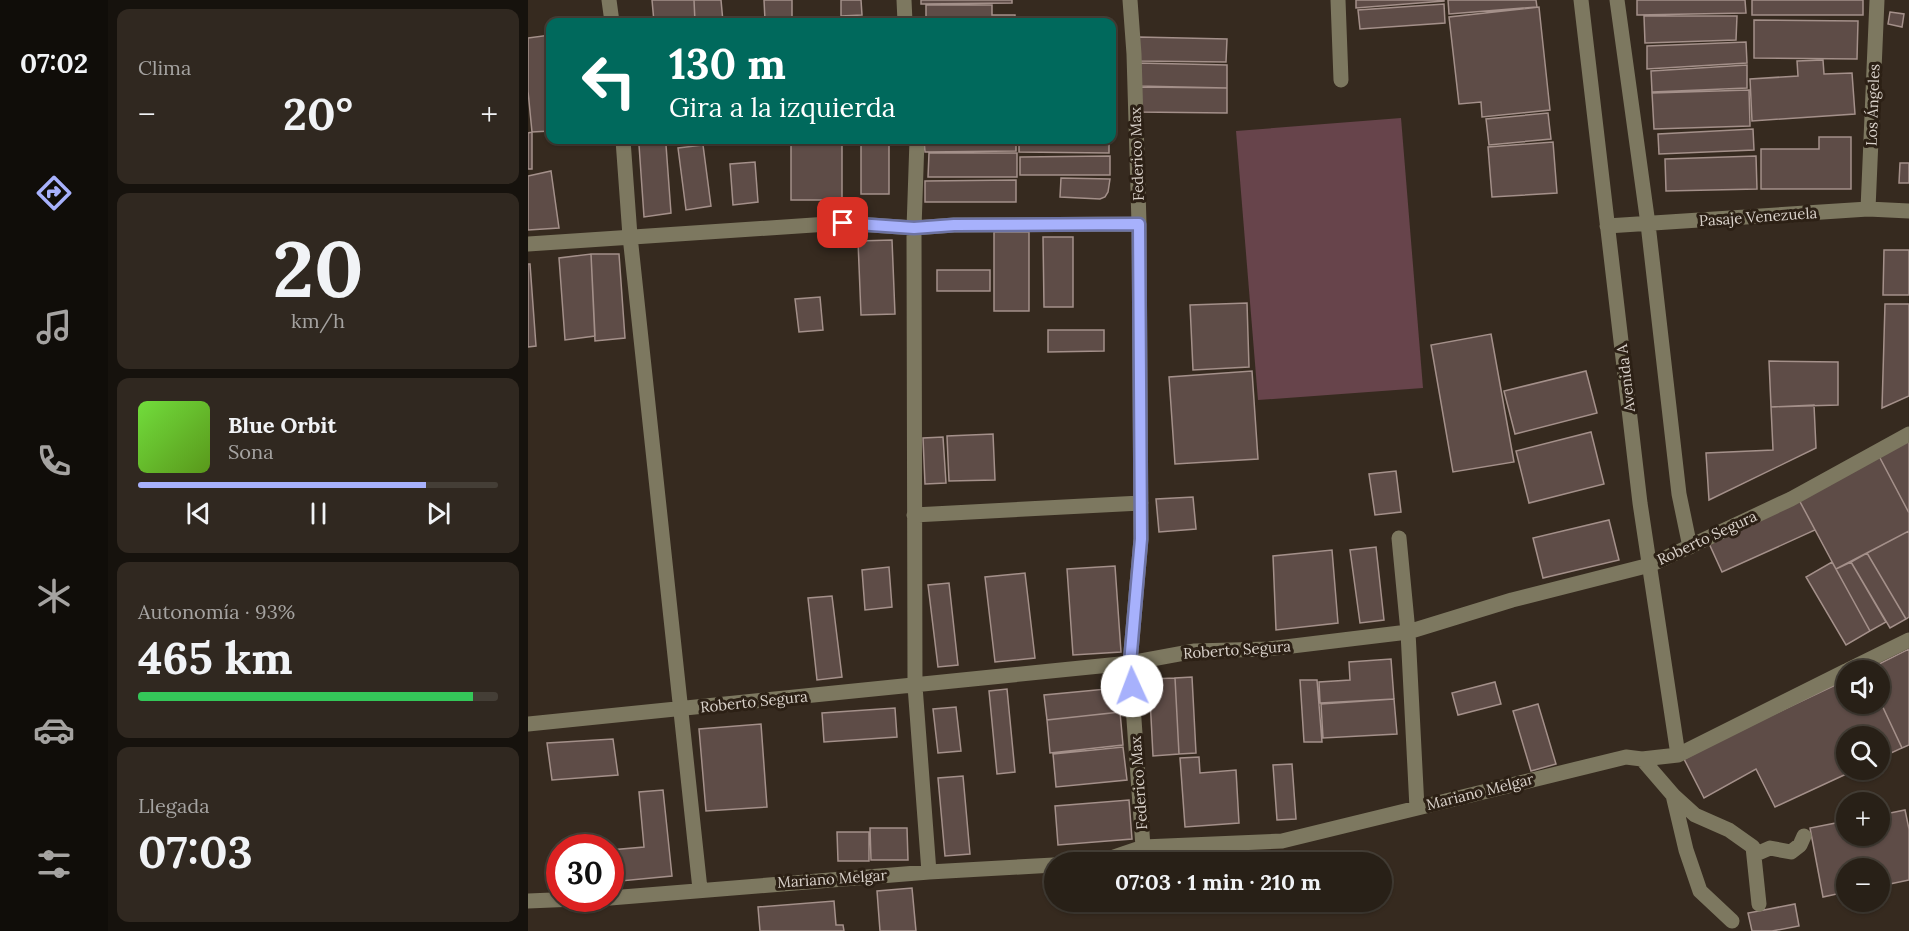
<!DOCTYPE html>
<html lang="es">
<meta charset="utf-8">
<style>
:root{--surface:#282017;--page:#302820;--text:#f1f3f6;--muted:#a5a3a1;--line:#443e36;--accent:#a7b1fc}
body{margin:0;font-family:Lora,serif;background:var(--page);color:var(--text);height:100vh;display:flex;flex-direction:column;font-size:22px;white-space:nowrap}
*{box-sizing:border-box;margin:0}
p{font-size:20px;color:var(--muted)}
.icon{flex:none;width:33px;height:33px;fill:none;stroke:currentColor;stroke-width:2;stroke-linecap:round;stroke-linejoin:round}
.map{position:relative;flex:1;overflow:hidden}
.panel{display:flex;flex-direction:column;gap:9px;padding:9px;background:#16120d;width:420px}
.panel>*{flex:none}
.guide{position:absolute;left:18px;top:18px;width:570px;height:126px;border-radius:12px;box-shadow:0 2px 4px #0004,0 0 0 2px var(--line);background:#00695c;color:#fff;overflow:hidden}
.controls{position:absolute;left:1308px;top:660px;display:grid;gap:12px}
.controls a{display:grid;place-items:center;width:54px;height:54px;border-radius:50%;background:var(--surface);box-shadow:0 2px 4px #0004,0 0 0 2px var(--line);font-size:30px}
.speed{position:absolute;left:18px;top:834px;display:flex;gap:12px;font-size:30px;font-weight:700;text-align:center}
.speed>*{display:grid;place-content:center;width:78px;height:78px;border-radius:50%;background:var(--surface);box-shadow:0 2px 4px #0004,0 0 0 2px var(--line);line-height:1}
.speed .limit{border:9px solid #d22;background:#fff;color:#111}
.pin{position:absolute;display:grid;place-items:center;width:51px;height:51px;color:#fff;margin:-26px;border-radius:12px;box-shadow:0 3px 9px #0006}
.me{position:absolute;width:66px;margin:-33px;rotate:358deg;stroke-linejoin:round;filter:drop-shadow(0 0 4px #0008)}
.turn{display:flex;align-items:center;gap:21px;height:126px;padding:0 24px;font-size:27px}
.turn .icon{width:78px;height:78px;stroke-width:2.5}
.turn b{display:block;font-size:42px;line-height:51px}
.big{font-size:45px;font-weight:700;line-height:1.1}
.panel .widget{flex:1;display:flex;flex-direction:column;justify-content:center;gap:9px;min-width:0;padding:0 21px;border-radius:12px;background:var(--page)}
.panel .dial{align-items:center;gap:0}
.dial b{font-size:78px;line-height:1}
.song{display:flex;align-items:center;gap:18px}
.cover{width:72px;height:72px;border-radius:9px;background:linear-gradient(135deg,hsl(100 70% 55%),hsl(90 70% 35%))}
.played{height:6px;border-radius:3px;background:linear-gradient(90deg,var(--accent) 80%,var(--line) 80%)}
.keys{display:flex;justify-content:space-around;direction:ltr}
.heat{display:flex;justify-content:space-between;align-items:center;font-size:33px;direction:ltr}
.charge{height:9px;border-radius:4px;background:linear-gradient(90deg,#34c759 93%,var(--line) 0)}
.trip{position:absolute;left:516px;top:852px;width:348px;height:60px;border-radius:30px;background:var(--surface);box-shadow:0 2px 4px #0004,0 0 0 2px var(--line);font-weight:700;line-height:60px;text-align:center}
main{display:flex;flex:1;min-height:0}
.tab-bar{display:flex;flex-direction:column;width:108px;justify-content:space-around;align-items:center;background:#100d09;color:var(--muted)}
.tab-bar .icon{width:42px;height:42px}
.tab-bar .on{color:var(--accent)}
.tab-bar b{font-size:27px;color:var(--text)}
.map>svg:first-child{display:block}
</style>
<main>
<nav class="tab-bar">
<b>07:02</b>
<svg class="icon on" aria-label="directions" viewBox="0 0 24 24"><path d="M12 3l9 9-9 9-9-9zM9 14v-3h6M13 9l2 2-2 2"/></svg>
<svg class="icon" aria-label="music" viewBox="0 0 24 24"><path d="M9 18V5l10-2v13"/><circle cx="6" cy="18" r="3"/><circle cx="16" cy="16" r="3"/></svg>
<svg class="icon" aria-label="phone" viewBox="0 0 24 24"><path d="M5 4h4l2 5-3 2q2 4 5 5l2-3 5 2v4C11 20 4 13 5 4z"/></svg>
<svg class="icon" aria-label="climate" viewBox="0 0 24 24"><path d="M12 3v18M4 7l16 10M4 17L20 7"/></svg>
<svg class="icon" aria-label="car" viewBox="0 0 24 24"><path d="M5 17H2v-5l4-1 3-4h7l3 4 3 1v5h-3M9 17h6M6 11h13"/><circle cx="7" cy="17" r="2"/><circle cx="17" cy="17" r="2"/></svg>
<svg class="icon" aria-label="filters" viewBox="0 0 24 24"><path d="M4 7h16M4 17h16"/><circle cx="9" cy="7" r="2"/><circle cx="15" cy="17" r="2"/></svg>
</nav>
<section class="panel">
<div class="widget"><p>Clima</p>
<div class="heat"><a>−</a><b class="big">20°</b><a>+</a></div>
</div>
<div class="widget dial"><b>20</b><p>km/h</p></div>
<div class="widget">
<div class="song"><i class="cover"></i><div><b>Blue Orbit</b><p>Sona</p></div></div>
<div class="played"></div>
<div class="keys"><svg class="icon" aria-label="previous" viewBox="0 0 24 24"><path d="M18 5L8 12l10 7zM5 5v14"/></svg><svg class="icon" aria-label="pause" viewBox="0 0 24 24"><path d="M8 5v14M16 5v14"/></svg><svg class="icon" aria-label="next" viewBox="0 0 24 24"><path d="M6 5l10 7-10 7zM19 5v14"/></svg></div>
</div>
<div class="widget"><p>Autonomía · 93%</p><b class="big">465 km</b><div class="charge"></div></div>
<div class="widget"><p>Llegada</p><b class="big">07:03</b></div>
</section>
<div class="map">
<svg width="1381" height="931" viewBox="0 0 1381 931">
<rect width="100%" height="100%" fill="#362a1f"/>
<path fill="#67444b" d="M 873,118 L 895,388 L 730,400 L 708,131 Z"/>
<path fill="#5e4c47" stroke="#a4908a" stroke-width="1.5" d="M 124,0 L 166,0 L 167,22 L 126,22 Z
M 166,0 L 193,0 L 195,22 L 167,22 Z
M 236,0 L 264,0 L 264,19 L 237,20 Z
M 313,0 L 333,0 L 334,15 L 313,16 Z
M 393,0 L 484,0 L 484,3 L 393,4 Z
M 828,0 L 916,0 L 916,1 L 828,8 Z
M 920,0 L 1008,0 L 1009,7 L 921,14 Z
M 1109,0 L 1217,0 L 1218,13 L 1109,15 Z
M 1224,0 L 1335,0 L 1335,15 L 1224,15 Z
M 916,4 L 917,23 L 832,29 L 830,10 Z
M 398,5 L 464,5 L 464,15 L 487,15 L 487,22 L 398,22 Z
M 1011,7 L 1022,110 L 954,117 L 953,102 L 931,104 L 921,17 Z
M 1362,12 L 1376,14 L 1374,27 L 1360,24 Z
M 1116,16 L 1209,16 L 1208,40 L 1117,43 Z
M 494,17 L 562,20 L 562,22 L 493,22 Z
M 1226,20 L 1330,21 L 1329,59 L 1226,58 Z
M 22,35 L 22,131 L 4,132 L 0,91 L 0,38 Z
M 611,37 L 699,39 L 698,62 L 610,61 Z
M 1218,42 L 1219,63 L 1119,69 L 1119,46 Z
M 1295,60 L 1296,74 L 1324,73 L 1327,114 L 1224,121 L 1222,79 L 1270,76 L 1269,61 Z
M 610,63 L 699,65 L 699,88 L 610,86 Z
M 1219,65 L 1219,88 L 1124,92 L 1123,71 Z
M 611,87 L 699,88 L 699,113 L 610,112 Z
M 1221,90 L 1222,126 L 1126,129 L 1124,93 Z
M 1020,113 L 1023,139 L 961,145 L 958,119 Z
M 1225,129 L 1226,150 L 1131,154 L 1130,134 Z
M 4,132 L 4,169 L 0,169 L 0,133 Z
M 1291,137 L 1323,137 L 1323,189 L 1233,189 L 1233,149 L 1291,149 Z
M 263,140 L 314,140 L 314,200 L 263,200 Z
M 333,140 L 361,140 L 361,194 L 333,194 Z
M 396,140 L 488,140 L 488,151 L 397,152 Z
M 491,140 L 581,140 L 581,153 L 491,152 Z
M 1025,142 L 1029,193 L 964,197 L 960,147 Z
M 111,145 L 138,145 L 143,213 L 116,217 Z
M 175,145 L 183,206 L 158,210 L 150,148 Z
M 401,153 L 489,153 L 489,177 L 400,177 Z
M 582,156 L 582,175 L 492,175 L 492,157 Z
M 1228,156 L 1229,189 L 1138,191 L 1137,159 Z
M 227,162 L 230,202 L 205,205 L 202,164 Z
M 1372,163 L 1381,163 L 1381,183 L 1371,183 Z
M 23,171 L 31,228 L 0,230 L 0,176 Z
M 533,178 L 582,179 L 580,192 L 577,197 L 572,199 L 532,197 Z
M 488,180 L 488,202 L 397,202 L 397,181 Z
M 466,232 L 501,232 L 501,311 L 466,311 Z
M 515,237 L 545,237 L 545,307 L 516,307 Z
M 364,240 L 367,314 L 333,315 L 330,241 Z
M 1356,250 L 1381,250 L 1381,295 L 1355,295 Z
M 63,254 L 67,336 L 37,340 L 31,258 Z
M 63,254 L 91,254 L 97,338 L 67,341 Z
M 0,264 L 2,264 L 8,346 L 0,347 Z
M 409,270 L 462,270 L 462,291 L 409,291 Z
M 292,297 L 295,330 L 271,332 L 267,299 Z
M 719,303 L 721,367 L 665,370 L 662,305 Z
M 1357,304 L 1381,304 L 1381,396 L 1354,408 Z
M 520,330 L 576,330 L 576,351 L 520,352 Z
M 963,334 L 986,462 L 925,472 L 903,345 Z
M 1241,361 L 1310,362 L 1310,405 L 1243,407 Z
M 724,371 L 730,459 L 647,464 L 641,377 Z
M 1058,371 L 1069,413 L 987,434 L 976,391 Z
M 1286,405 L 1288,448 L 1181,500 L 1178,453 L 1245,450 L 1243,407 Z
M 1063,432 L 1076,484 L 1001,503 L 988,451 Z
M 465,434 L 467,480 L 421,481 L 419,436 Z
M 415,437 L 418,483 L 397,484 L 395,438 Z
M 1381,440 L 1381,513 L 1351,456 Z
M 1351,456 L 1381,513 L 1381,531 L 1308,569 L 1270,498 Z
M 868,471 L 873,512 L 847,515 L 841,474 Z
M 665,497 L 668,529 L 631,532 L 628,499 Z
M 1270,498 L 1287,530 L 1194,572 L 1179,539 Z
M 1081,520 L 1091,560 L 1015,578 L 1005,538 Z
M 1381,531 L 1381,617 L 1378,619 L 1339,553 Z
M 848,547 L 856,620 L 832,623 L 822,550 Z
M 804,550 L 810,623 L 748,630 L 745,556 Z
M 1339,553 L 1378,619 L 1362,628 L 1323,562 Z
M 1304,562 L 1342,631 L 1318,645 L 1278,577 Z
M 1323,562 L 1358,622 L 1342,631 L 1308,569 Z
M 587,566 L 593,652 L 545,655 L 539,569 Z
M 361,567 L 364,607 L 337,610 L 334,570 Z
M 497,573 L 507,658 L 467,662 L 457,577 Z
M 421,583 L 430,665 L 410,667 L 400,585 Z
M 304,596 L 314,677 L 289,680 L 280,598 Z
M 1381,649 L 1381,745 L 1374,748 L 1352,701 L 1352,670 L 1339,670 Z
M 863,659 L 866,699 L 792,703 L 791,682 L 822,680 L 821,662 Z
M 664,677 L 668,753 L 651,754 L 647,678 Z
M 647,678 L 651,754 L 625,756 L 621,679 Z
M 772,680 L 789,680 L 794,742 L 776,742 Z
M 1318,680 L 1318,704 L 1352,704 L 1352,701 L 1374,748 L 1352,758 L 1352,736 L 1318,736 L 1318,770 L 1327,770 L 1247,807 L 1228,769 L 1176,798 L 1156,759 L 1210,731 Z
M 967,682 L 973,704 L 930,715 L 924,693 Z
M 589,688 L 592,712 L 519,720 L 516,695 Z
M 479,689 L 487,772 L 469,774 L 461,691 Z
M 866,699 L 869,734 L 795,738 L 793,704 Z
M 1010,704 L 1028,764 L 1003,771 L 985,711 Z
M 428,707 L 433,751 L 410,753 L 405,709 Z
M 367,708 L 369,737 L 296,742 L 294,713 Z
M 592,712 L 595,745 L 522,753 L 519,720 Z
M 233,724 L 239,807 L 178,811 L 171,729 Z
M 85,739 L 90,775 L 24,780 L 19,743 Z
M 595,747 L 599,780 L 528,787 L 525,754 Z
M 671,757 L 672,773 L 708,770 L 711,823 L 657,827 L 652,758 Z
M 764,764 L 768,819 L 749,820 L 745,765 Z
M 435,776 L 442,854 L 417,856 L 410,778 Z
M 135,790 L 144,876 L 82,882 L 82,850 L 116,847 L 111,792 Z
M 601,800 L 604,839 L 530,845 L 527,806 Z
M 1377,810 L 1381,829 L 1381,880 L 1352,886 L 1352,868 L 1318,868 L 1318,892 L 1295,897 L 1282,828 L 1318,821 L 1318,836 L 1352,836 L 1352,815 Z
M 342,828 L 379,828 L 380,860 L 343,860 Z
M 309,832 L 341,832 L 341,861 L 310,861 Z
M 384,888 L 388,931 L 352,931 L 349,891 Z
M 306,901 L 308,925 L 315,925 L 316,931 L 232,931 L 230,907 Z
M 1267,904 L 1271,926 L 1244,931 L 1224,931 L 1220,913 Z"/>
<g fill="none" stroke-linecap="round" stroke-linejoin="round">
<path stroke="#7d7860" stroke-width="15" d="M 81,0 L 84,22
M 376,0 L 377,22
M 602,0 L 606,54 L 611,224 L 613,539 L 602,663 L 615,847
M 810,0 L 813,80
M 1053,0 L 1112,503 L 1150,755
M 1089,0 L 1120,224 L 1151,494 L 1162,547
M 95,140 L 102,236 L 172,889
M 389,140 L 386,228 L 387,686 L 401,872
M 1340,209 L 1349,0
M 1079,226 L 1340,209 L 1381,211
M 0,244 L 315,223 L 386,228 L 426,225 L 611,224
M 386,515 L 613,503
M 871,538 L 880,632 L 889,808
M 1320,670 L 1381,640
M 0,724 L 602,663 L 667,651 L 740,649 L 880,632 L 984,600 L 1122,565 L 1263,499 L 1381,434
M 1114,759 L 1145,795 L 1158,850 L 1172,891 L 1204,921
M 1145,795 L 1167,815 L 1201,830 L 1225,847 L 1231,904
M 1226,855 L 1242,848 L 1263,852 L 1272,845 L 1276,836
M 571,862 L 615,847 L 754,841 L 1098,757 L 1114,759 L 1150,755 L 1318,671
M 82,898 L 401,872 L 526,865
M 0,901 L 72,898"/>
</g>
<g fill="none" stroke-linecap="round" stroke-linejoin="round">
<g stroke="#6d73a4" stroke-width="15">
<path id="route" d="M 315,223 L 386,228 L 426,225 L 611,224 L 613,539 L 602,663 L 604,686"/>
</g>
<use href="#route" stroke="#a7b1fc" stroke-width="10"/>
</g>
<g text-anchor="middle" stroke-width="6" stroke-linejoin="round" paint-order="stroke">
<g font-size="15" fill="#dad2cb" stroke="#2c2015">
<text transform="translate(1345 105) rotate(-88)" y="5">Los Ángeles</text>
<text transform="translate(609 154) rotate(-92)" y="5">Federico Max</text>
<text transform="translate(1230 217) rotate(-4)" y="5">Pasaje Venezuela</text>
<text transform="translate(1098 378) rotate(-97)" y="5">Avenida A</text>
<text transform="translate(1179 538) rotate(-25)" y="5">Roberto Segura</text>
<text transform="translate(709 650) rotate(-4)" y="5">Roberto Segura</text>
<text transform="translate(226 702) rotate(-6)" y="5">Roberto Segura</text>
<text transform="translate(611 783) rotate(-94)" y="5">Federico Max</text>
<text transform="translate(952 792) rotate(-14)" y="5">Mariano Melgar</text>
<text transform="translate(304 879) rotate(-4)" y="5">Mariano Melgar</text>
</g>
</g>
</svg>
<div class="controls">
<a><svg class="icon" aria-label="sound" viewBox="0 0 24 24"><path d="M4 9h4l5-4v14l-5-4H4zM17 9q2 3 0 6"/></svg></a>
<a><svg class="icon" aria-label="search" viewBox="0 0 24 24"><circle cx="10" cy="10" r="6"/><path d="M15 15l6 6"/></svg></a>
<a>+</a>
<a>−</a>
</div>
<div class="speed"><div class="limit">30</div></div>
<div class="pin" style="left:315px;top:223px;background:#d93025"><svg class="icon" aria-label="arrive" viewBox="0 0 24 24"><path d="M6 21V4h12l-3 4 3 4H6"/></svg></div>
<svg class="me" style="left:604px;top:686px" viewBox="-20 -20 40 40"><circle r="19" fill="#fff"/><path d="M0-13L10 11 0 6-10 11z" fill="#a7b1fc"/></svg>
<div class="trip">07:03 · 1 min · 210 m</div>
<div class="guide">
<div class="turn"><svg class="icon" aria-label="left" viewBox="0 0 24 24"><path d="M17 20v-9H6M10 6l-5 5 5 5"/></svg><div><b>130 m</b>Gira a la izquierda</div></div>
</div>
</div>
</main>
